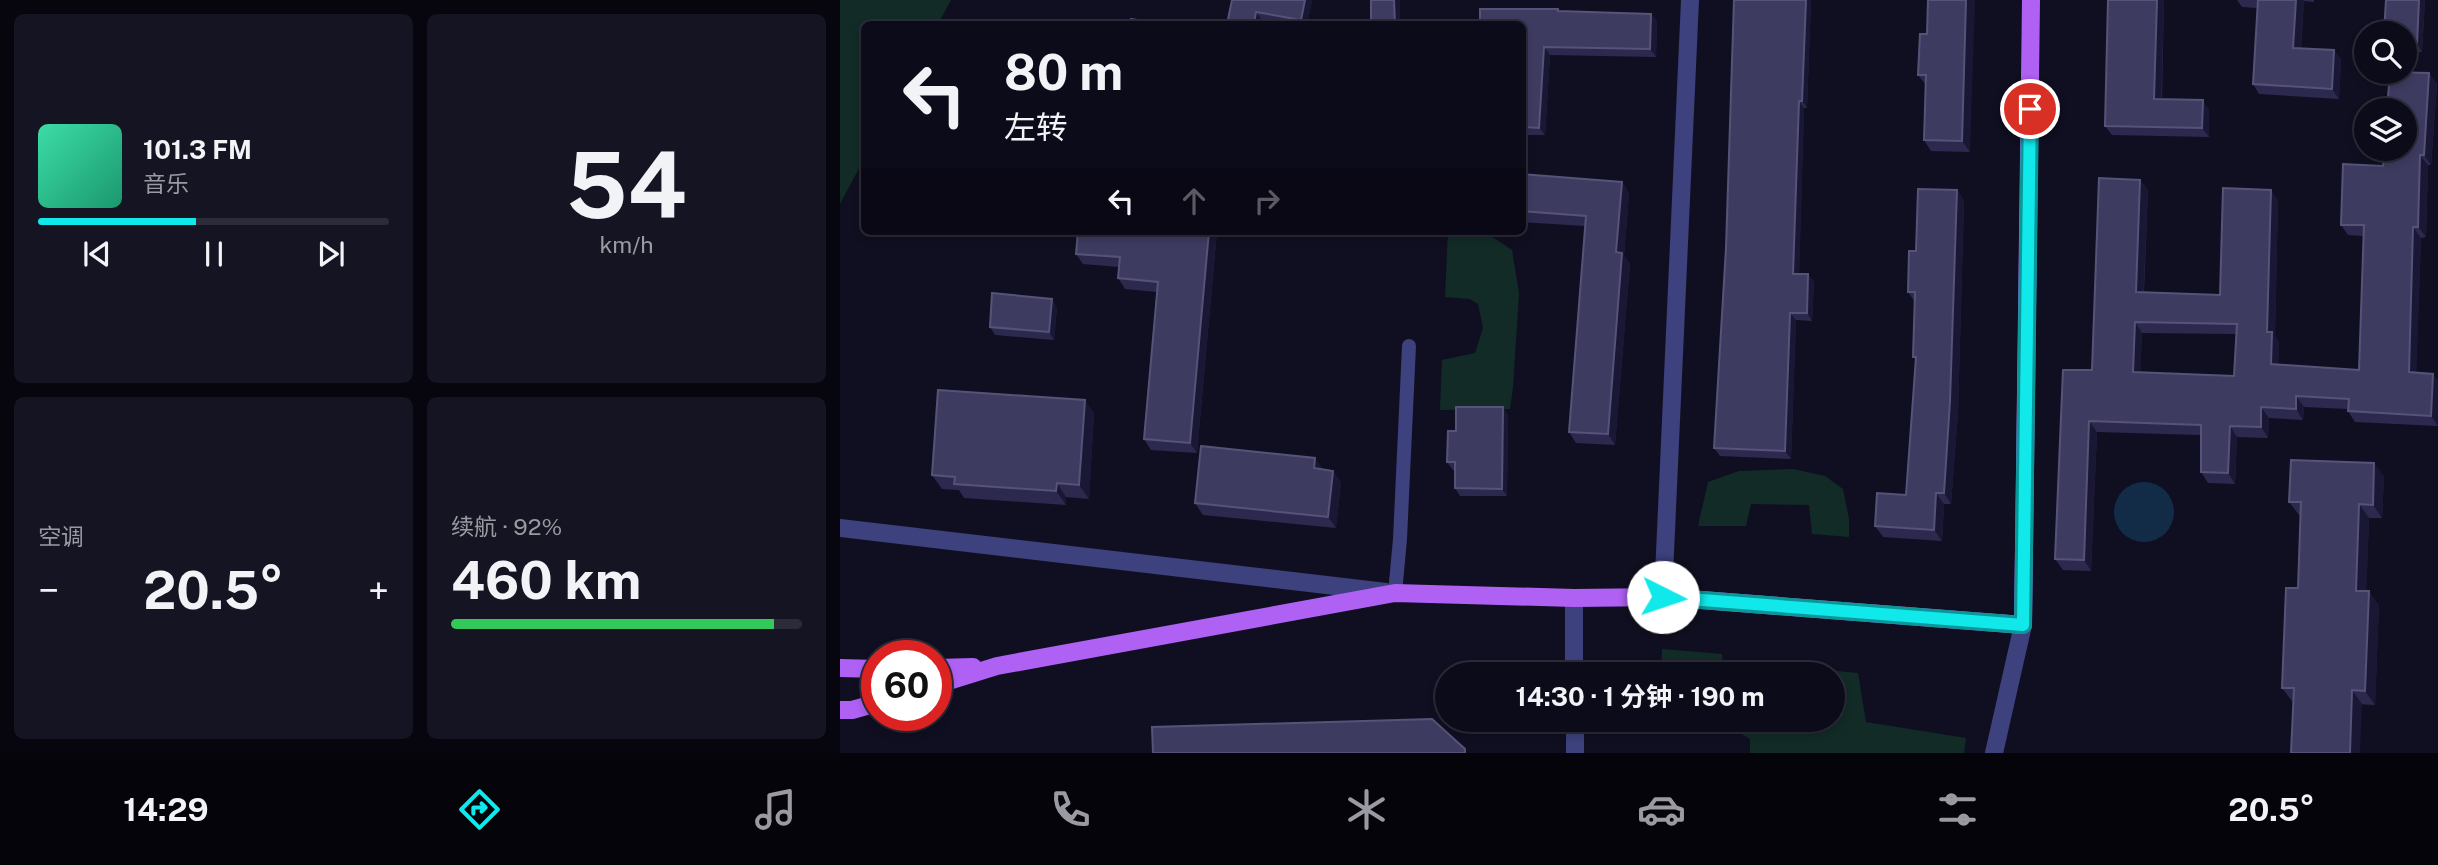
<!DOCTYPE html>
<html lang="zh">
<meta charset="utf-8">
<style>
:root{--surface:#0c0b19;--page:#151422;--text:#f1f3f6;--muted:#9a9ba2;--line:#2c2b38;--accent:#10e8ea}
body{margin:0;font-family:"Public Sans","Noto Sans SC",sans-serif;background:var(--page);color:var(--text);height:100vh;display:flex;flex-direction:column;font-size:26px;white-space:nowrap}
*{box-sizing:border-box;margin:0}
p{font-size:23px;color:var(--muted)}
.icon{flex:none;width:38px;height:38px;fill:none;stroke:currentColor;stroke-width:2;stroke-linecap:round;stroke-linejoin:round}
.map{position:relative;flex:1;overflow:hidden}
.details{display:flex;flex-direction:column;gap:14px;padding:14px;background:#07060e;width:840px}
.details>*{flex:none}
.hud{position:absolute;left:21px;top:21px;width:665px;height:214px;border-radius:10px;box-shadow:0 4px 10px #0003,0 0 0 2px var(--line);background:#0c0b19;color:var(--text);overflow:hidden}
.buttons{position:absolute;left:1514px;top:21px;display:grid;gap:14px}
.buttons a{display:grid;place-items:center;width:63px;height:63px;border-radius:50%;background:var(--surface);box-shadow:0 4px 10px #0003,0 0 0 2px var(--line);font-size:35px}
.speed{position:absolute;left:21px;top:640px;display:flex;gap:14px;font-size:35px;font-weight:700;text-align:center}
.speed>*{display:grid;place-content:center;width:91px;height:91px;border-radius:50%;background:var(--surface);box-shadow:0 4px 10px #0003,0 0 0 2px var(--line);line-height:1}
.speed .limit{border:10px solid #d22;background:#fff;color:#111}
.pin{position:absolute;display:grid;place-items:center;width:60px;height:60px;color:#fff;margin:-30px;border:4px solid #fff;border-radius:50%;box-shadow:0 2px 7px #0007}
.me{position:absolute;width:77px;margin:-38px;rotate:94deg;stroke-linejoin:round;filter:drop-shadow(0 0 5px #0008)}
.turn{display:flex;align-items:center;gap:24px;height:147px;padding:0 28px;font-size:32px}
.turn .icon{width:91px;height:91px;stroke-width:2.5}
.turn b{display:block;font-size:49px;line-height:60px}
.lanes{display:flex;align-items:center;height:66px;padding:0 28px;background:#0003;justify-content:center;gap:35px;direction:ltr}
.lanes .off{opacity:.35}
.big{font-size:52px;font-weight:700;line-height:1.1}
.details .card{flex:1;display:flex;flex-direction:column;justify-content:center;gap:10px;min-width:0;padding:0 24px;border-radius:10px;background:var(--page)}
.details .dial{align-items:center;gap:0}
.dial b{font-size:91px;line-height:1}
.song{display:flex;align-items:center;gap:21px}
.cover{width:84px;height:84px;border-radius:10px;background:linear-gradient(135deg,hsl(160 70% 55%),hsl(160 70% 35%))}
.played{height:7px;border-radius:4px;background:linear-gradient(90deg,var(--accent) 45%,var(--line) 45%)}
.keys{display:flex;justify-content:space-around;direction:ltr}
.heat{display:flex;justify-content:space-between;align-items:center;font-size:38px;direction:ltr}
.charge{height:10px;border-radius:5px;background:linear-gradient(90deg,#34c759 92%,var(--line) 0)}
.details .tiles{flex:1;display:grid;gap:14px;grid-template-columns:repeat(2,1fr)}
.trip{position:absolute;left:595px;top:662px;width:410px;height:70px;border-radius:35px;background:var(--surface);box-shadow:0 4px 10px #0003,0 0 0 2px var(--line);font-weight:700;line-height:70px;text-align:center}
.tabs{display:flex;height:112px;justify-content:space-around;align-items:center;background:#05040a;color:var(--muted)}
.tabs .icon{width:49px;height:49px}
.tabs .selected{color:var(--accent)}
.tabs b{font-size:32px;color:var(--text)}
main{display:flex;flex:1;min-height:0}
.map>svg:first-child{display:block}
</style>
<main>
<section class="details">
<div class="tiles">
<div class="card">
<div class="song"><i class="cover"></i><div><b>101.3 FM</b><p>音乐</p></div></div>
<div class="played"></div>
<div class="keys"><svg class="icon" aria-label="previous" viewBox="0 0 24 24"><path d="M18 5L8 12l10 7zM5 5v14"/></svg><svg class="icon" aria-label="pause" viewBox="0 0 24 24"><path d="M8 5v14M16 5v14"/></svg><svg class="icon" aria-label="next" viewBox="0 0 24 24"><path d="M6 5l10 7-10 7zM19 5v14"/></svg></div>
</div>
<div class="card dial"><b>54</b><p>km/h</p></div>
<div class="card"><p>空调</p>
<div class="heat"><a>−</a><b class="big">20.5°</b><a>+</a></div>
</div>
<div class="card"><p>续航 · 92%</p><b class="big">460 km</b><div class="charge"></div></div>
</div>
</section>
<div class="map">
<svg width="1598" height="753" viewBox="0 0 1598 753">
<rect width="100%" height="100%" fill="#100f21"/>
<path fill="#122b27" d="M 0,0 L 111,0 L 98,24 L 24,24 L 24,159 L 0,204 Z
M 608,231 L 648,234 L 672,250 L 679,293 L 673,387 L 670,409 L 600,410 L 602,360 L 635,353 L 643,328 L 638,304 L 630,299 L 605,297 Z
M 953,469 L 985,476 L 1003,489 L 1009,519 L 1009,537 L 972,534 L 969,505 L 911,504 L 906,526 L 858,526 L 868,482 L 899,471 Z
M 822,649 L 882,654 L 884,674 L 821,674 Z
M 957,667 L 1018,673 L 1026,722 L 1126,738 L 1124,753 L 910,753 L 910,739 L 882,724 L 822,719 L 992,719 L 992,674 L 956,674 Z"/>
<path fill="#122c47" d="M1274 512a30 30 0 1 1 60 0a30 30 0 1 1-60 0Z"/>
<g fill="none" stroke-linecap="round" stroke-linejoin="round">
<path stroke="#3d417d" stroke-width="14" d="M 555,593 L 560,539 L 569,346"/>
<path stroke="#3d417d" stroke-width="18" d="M 0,528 L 546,592
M 823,597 L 850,0
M 1154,753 L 1183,625"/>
<path stroke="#3d417d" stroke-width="18" d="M 734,598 L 734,674
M 735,719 L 735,753"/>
<path stroke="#af61f4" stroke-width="18" d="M 0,668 L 37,669
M 96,668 L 133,667
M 96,685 L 157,666 L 555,593 L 734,598 L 823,597 L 1183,625 L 1191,0
M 0,710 L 12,710 L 37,703"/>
</g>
<path fill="#2d294e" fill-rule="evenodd" d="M 392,0 L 472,0 L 467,24 L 449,24 L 421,19 L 421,24 L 387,24 Z
M 894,0 L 971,0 L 967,108 L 964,108 L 959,274 L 968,274 L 974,282 L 972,321 L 956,320 L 951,459 L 880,456 L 874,448 L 886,248 Z
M 1268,0 L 1324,0 L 1322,99 L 1369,110 L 1369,137 L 1272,135 L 1265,126 Z
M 1397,0 L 1474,0 L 1474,2 L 1464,1 L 1461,48 L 1494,50 L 1501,60 L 1499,99 L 1419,94 L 1413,84 L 1417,8 L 1402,7 Z
M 1585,0 L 1582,52 L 1564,51 L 1564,33 Z
M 719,11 L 811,14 L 817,21 L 816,57 L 710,55 L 705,135 L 682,135 L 682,24 Z
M 1087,34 L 1130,152 L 1091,151 L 1084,140 L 1086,85 L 1078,75 Z
M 1589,73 L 1597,84 L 1591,165 L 1588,165 L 1586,237 L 1581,238 L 1576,373 L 1598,380 L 1598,426 L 1515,422 L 1508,411 L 1508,409 L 1464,407 L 1463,420 L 1429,418 L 1428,438 L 1397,437 L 1395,484 L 1368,483 L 1361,472 L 1361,435 L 1257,432 L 1251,571 L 1223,570 L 1215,559 L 1300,180 L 1308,190 L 1304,292 L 1380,295 L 1438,200 L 1435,336 L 1439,343 L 1438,365 L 1519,370 L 1523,236 L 1508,235 L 1501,225 L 1543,166 ZM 1302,333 L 1396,334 L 1394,376 L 1300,372 Z
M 682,174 L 782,182 L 789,193 L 784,256 L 790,264 L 775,445 L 736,443 L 729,432 L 745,226 L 682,222 Z
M 1117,190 L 1124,201 L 1118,412 L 1111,504 L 1104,504 L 1102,541 L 1043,537 L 1035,526 L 1066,495 L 1076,360 L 1073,357 L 1075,302 L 1068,292 L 1076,251 Z
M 377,231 L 357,453 L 311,450 L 304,439 L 317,292 L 285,289 L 278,278 L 279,267 L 243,264 L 236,254 Z
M 217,307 L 214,340 L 155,335 L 150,327 Z
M 254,413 L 249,499 L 226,497 L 226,505 L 124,498 L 119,490 L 102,489 L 92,475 Z
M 668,415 L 667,496 L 620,496 L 615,488 L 615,470 L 613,470 L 607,462 L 616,431 Z
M 483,469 L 501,482 L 496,528 L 363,515 L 355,503 Z
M 1544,476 L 1542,518 L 1529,518 L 1526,591 L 1539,605 L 1535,705 L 1452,701 L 1442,688 L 1458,588 L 1461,515 L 1459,515 L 1449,502 Z"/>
<path fill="#1a1734" d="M 465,0 L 472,0 L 467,24 L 464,24 L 461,20 Z
M 554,0 L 560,0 L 560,24 L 555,24 Z
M 966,0 L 971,0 L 967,108 L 962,101 Z
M 1126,0 L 1135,0 L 1130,152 L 1122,141 Z
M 1317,0 L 1324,0 L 1321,109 L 1314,99 Z
M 1456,0 L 1463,0 L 1464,1 L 1460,57 L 1453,48 Z
M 1579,0 L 1585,0 L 1582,52 L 1577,44 Z
M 416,12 L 421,19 L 421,24 L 414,24 Z
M 811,14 L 817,21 L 816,57 L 810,49 Z
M 704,47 L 710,55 L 705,135 L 699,128 Z
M 1494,50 L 1501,60 L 1499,99 L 1492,89 Z
M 1589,73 L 1597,84 L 1591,165 L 1584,155 Z
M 1363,100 L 1369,110 L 1369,137 L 1362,128 Z
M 959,101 L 964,108 L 959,281 L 953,274 Z
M 1580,155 L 1588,165 L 1586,237 L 1578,227 Z
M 1300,180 L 1308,190 L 1303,303 L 1296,292 Z
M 782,182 L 789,193 L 784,256 L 790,264 L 775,445 L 768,434 L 776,252 Z
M 1117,190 L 1124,201 L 1118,412 L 1111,504 L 1104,493 Z
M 1431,190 L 1438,200 L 1435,336 L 1439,343 L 1438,375 L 1431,364 L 1427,332 Z
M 1573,227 L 1581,238 L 1576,383 L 1569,372 Z
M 369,231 L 377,231 L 357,453 L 350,443 Z
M 968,274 L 974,282 L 972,321 L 967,313 Z
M 212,299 L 217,307 L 214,340 L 209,332 Z
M 950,313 L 956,320 L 951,459 L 945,451 Z
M 1295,322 L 1302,333 L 1300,383 L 1293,372 Z
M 1593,374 L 1598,380 L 1598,426 L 1591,416 Z
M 1456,396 L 1464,407 L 1463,420 L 1456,409 Z
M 245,400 L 254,413 L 249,499 L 239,485 Z
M 663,407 L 668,415 L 667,496 L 662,489 Z
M 1421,407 L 1429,418 L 1428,438 L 1421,427 Z
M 1249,421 L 1257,432 L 1251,571 L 1244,560 Z
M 1390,426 L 1397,437 L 1395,484 L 1388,473 Z
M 475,458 L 483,469 L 474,468 Z
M 1534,463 L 1544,476 L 1542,518 L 1533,505 Z
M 493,471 L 501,482 L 496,528 L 488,517 Z
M 217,483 L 226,497 L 226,505 L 216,491 Z
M 1096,493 L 1104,504 L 1102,541 L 1094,530 Z
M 1519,504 L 1529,518 L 1526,604 L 1516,591 Z
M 1529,591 L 1539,605 L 1535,705 L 1525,691 Z
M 1512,690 L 1522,704 L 1520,753 L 1510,753 Z"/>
<path fill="#3e3b61" stroke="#565379" stroke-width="2" fill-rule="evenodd" d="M 392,0 L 465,0 L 461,20 L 416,12 L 414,24 L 387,24 Z
M 531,0 L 554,0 L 555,24 L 531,24 Z
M 894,0 L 966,0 L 962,101 L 959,101 L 953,274 L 968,274 L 967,313 L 950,313 L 945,451 L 874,448 L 886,248 Z
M 1088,0 L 1126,0 L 1122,141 L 1084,140 L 1086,75 L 1078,75 L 1080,34 L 1087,34 Z
M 1268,0 L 1317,0 L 1314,99 L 1363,100 L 1362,128 L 1265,126 Z
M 1418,0 L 1456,0 L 1453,48 L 1494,50 L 1492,89 L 1413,84 Z
M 1546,0 L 1579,0 L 1577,44 L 1564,43 L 1564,33 L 1544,33 Z
M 640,9 L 718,9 L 718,11 L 811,14 L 810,49 L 704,47 L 699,128 L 682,127 L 682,24 L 640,24 Z
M 291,19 L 324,24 L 290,24 Z
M 1550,72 L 1589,73 L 1584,155 L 1580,155 L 1578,227 L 1573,227 L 1569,372 L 1593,374 L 1591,416 L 1508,411 L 1509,399 L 1456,396 L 1456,409 L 1421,407 L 1421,427 L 1390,426 L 1388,473 L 1361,472 L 1361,425 L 1249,421 L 1244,560 L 1215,559 L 1223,370 L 1252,370 L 1259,178 L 1300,180 L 1296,292 L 1380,295 L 1383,188 L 1431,190 L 1427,332 L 1432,332 L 1431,364 L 1519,370 L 1524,225 L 1501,225 L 1503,164 L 1543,166 L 1545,149 L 1564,149 L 1564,110 L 1547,110 ZM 1295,322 L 1397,324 L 1394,376 L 1293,372 Z
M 682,174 L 782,182 L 776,252 L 782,253 L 768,434 L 729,432 L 746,216 L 682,211 Z
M 1078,189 L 1117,190 L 1110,401 L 1104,493 L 1096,493 L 1094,530 L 1035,526 L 1037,493 L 1066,495 L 1076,357 L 1073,357 L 1075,292 L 1068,292 L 1069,251 L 1076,251 Z
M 238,231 L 369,231 L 350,443 L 304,439 L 318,282 L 278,278 L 280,257 L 236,254 Z
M 152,293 L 212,299 L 209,332 L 150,327 Z
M 98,390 L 245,400 L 239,485 L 217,483 L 216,491 L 114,484 L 115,477 L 92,475 Z
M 616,407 L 663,407 L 662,489 L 615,488 L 615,462 L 607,462 L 608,431 L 616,431 Z
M 361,446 L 475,458 L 474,468 L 493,471 L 488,517 L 355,503 Z
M 1451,460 L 1534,463 L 1533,505 L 1519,504 L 1516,591 L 1529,591 L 1525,691 L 1512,690 L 1510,753 L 1451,753 L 1454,688 L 1442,688 L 1446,588 L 1458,588 L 1461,502 L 1449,502 Z
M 592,719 L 625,749 L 625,753 L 313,753 L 312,727 Z"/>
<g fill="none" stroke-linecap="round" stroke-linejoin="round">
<g stroke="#0a9798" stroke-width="18">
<path id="route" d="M 823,597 L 1183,625 L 1190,109"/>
</g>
<use href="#route" stroke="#10e8ea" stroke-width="12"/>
</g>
</svg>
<div class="buttons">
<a><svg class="icon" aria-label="search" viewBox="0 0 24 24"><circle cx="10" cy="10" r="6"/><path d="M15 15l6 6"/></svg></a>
<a><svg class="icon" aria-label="layers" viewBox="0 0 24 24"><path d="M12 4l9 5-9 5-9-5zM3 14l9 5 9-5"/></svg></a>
</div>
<div class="speed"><div class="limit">60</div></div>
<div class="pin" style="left:1190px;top:109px;background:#d93025"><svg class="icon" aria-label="arrive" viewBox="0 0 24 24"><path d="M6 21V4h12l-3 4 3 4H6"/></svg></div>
<svg class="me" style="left:823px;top:597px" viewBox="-20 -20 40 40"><circle r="19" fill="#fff"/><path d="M0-13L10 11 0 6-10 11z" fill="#10e8ea"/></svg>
<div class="trip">14:30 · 1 分钟 · 190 m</div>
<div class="hud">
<div class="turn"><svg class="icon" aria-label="left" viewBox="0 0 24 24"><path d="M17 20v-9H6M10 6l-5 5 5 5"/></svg><div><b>80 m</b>左转</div></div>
<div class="lanes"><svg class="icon" aria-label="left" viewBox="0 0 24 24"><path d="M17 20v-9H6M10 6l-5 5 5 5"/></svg><svg class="icon off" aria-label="ahead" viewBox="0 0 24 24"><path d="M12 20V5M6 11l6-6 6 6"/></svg><svg class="icon off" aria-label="right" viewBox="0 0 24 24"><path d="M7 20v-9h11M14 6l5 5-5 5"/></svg></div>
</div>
</div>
</main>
<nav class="tabs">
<b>14:29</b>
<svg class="icon selected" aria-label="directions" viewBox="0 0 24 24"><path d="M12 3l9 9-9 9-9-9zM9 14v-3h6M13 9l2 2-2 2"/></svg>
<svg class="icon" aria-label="music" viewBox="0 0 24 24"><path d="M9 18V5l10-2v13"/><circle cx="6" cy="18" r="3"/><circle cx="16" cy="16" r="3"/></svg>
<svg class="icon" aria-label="phone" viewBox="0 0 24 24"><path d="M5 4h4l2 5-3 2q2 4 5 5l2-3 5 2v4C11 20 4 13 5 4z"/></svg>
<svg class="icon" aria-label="climate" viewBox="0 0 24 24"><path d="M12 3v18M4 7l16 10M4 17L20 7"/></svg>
<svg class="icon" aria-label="car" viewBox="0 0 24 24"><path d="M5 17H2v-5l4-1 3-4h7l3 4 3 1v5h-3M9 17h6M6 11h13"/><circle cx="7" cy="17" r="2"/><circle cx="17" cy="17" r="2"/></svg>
<svg class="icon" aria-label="filters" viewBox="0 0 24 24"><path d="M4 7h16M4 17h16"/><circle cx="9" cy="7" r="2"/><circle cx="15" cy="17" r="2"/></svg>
<b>20.5°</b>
</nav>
